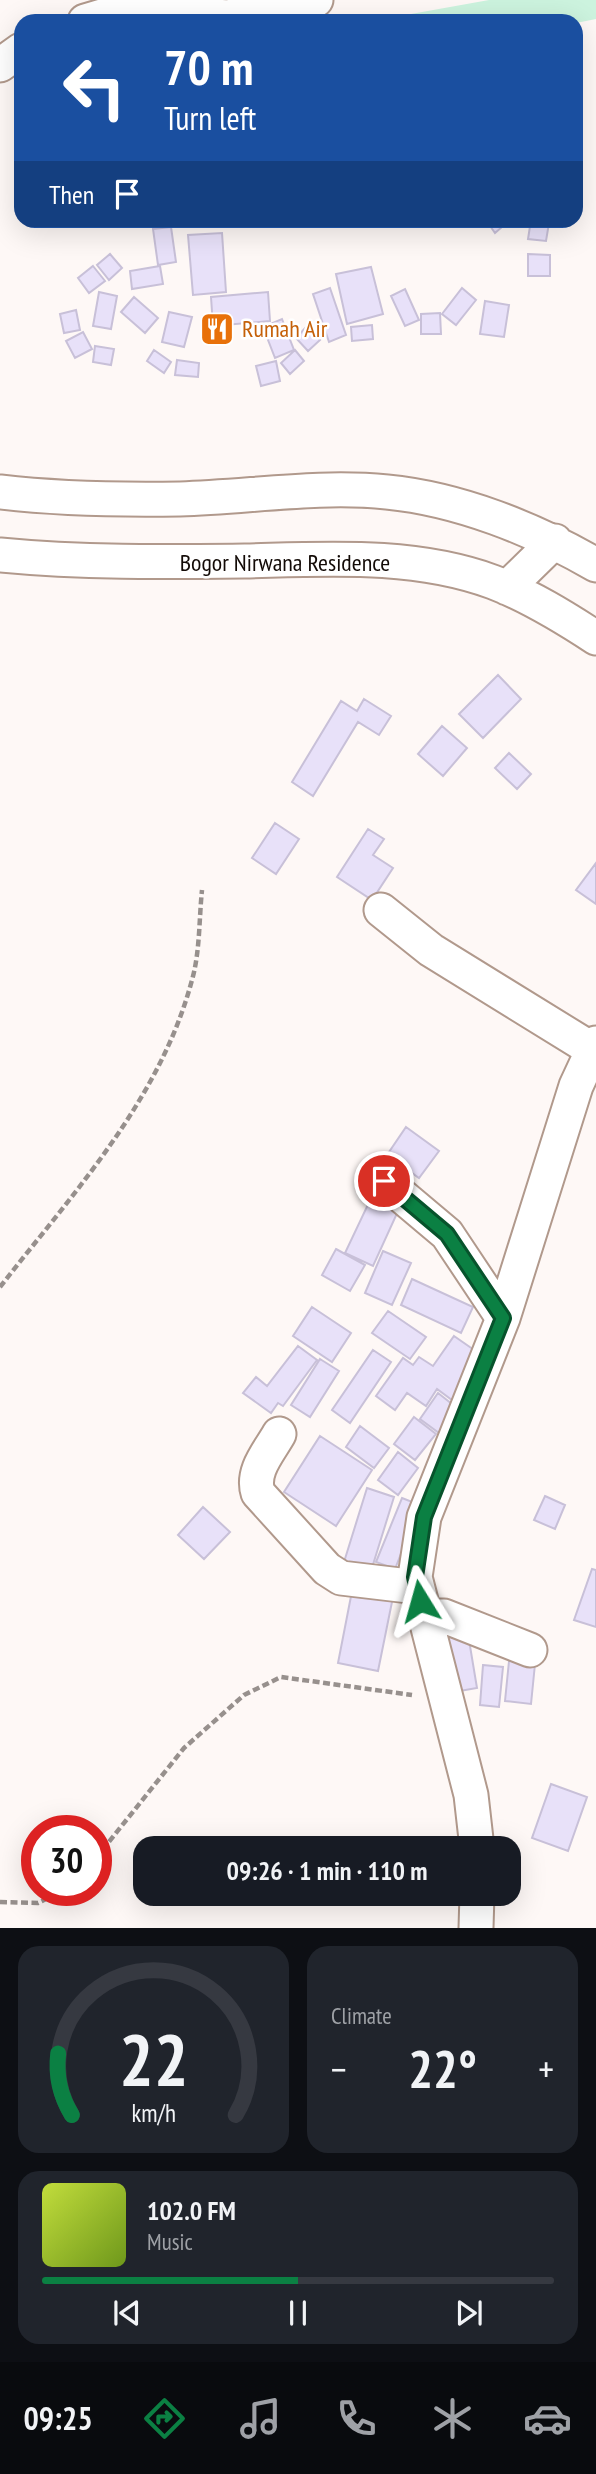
<!DOCTYPE html>
<meta charset="utf-8">
<style>
:root{--surface:#171b24;--page:#20242c;--text:#f1f3f6;--muted:#9ea1a6;--line:#363941;--accent:#0b8043}
body{margin:0;font-family:"PT Sans Narrow",sans-serif;background:var(--page);color:var(--text);height:100vh;display:flex;flex-direction:column;font-size:26px;white-space:nowrap}
*{box-sizing:border-box;margin:0}
p{font-size:23px;color:var(--muted)}
.icon{flex:none;width:38px;height:38px;fill:none;stroke:currentColor;stroke-width:2;stroke-linecap:round;stroke-linejoin:round}
.map{position:relative;height:1928px;overflow:hidden}
.panel{display:flex;flex-direction:column;gap:18px;padding:18px;background:#0d0f14;flex:1}
.panel>*{flex:none}
.banner{position:absolute;left:14px;top:14px;width:569px;height:214px;border-radius:21px;box-shadow:0 7px 28px #0002;background:#1a4fa0;color:#fff;overflow:hidden}
.speed{position:absolute;left:21px;top:1815px;display:flex;gap:14px;font-size:35px;font-weight:700;text-align:center}
.speed>*{display:grid;place-content:center;width:91px;height:91px;border-radius:50%;background:var(--surface);box-shadow:0 7px 28px #0002;line-height:1}
.speed .limit{border:10px solid #d22;background:#fff;color:#111}
.pin{position:absolute;display:grid;place-items:center;width:60px;height:60px;color:#fff;margin:-30px;border:4px solid #fff;border-radius:50%;box-shadow:0 2px 7px #0007}
.me{position:absolute;width:77px;margin:-38px;rotate:352deg;stroke-linejoin:round;filter:drop-shadow(0 0 5px #0008)}
.turn{display:flex;align-items:center;gap:24px;height:147px;padding:0 35px;font-size:32px}
.turn .icon{width:91px;height:91px;stroke-width:2.5}
.turn b{display:block;font-size:49px;line-height:60px}
.then{display:flex;align-items:center;height:66px;padding:0 35px;background:#0003;gap:14px;font-size:26px}
.big{font-size:52px;font-weight:700;line-height:1.1}
.panel .card{flex:1;display:flex;flex-direction:column;justify-content:center;gap:10px;min-width:0;padding:0 24px;border-radius:21px;background:var(--page)}
.panel .dial{align-items:center;gap:0}
.dial svg{height:182px;overflow:visible;fill:none;stroke:var(--line);stroke-width:7;stroke-linecap:round;text-anchor:middle}
.dial text{fill:var(--text);stroke:none}
.song{display:flex;align-items:center;gap:21px}
.cover{width:84px;height:84px;border-radius:10px;background:linear-gradient(135deg,hsl(70 70% 55%),hsl(80 70% 35%))}
.played{height:7px;border-radius:4px;background:linear-gradient(90deg,var(--accent) 50%,var(--line) 50%)}
.keys{display:flex;justify-content:space-around;direction:ltr}
.heat{display:flex;justify-content:space-between;align-items:center;font-size:38px;direction:ltr}
.panel .tiles{flex:1;display:grid;gap:18px;grid-template-columns:1fr 1fr}
.card:last-child{grid-column:span 2}
.trip{position:absolute;left:133px;top:1836px;width:388px;height:70px;border-radius:21px;background:var(--surface);box-shadow:0 7px 28px #0002;font-weight:700;line-height:70px;text-align:center}
.dock{display:flex;height:112px;justify-content:space-around;align-items:center;background:#090b0e;color:var(--muted)}
.dock .icon{width:49px;height:49px}
.dock .on{color:var(--accent)}
.dock b{font-size:32px;color:var(--text)}
.map>svg:first-child{display:block}
</style>
<div class="map">
<svg width="596" height="1928" viewBox="0 0 596 1928">
<rect width="100%" height="100%" fill="#fef8f6"/>
<path fill="#ccf3de" d="M 489,0 L 596,0 L 596,19 L 576,23 L 372,21 Z"/>
<path fill="#e8e1f9" stroke="#c8c0d8" stroke-width="2" d="M 486,220 L 510,220 L 495,233 Z
M 531,220 L 549,223 L 546,241 L 528,239 Z
M 171,227 L 176,262 L 158,265 L 153,229 Z
M 222,233 L 226,292 L 193,295 L 188,235 Z
M 110,254 L 122,268 L 109,280 L 97,265 Z
M 528,254 L 550,255 L 550,276 L 528,276 Z
M 93,266 L 105,281 L 89,293 L 78,278 Z
M 160,266 L 163,284 L 132,289 L 130,271 Z
M 371,267 L 383,314 L 347,324 L 336,274 Z
M 330,288 L 346,335 L 329,342 L 313,294 Z
M 462,288 L 476,300 L 456,325 L 442,314 Z
M 405,289 L 419,320 L 405,326 L 391,296 Z
M 99,292 L 117,296 L 111,329 L 93,326 Z
M 268,292 L 270,321 L 213,326 L 211,297 Z
M 134,297 L 158,318 L 145,333 L 121,312 Z
M 485,301 L 509,305 L 504,337 L 480,334 Z
M 76,310 L 80,330 L 64,333 L 60,314 Z
M 169,312 L 192,317 L 184,347 L 162,342 Z
M 440,313 L 441,334 L 421,334 L 421,314 Z
M 282,319 L 294,350 L 275,358 L 263,327 Z
M 372,325 L 373,339 L 352,341 L 351,327 Z
M 307,326 L 320,340 L 308,351 L 296,338 Z
M 83,332 L 92,349 L 75,358 L 66,341 Z
M 95,346 L 114,349 L 111,365 L 93,362 Z
M 154,350 L 171,362 L 164,373 L 147,361 Z
M 295,350 L 304,361 L 290,374 L 281,363 Z
M 177,360 L 199,363 L 198,377 L 175,375 Z
M 276,361 L 280,381 L 261,386 L 256,366 Z
M 498,675 L 521,699 L 483,738 L 459,714 Z
M 364,699 L 391,716 L 379,735 L 358,722 L 313,796 L 292,782 L 341,701 L 357,711 Z
M 442,726 L 467,748 L 443,776 L 418,754 Z
M 509,753 L 531,774 L 517,789 L 495,768 Z
M 275,823 L 299,839 L 276,874 L 252,858 Z
M 368,829 L 384,839 L 373,855 L 393,868 L 372,900 L 337,877 Z
M 596,863 L 596,904 L 576,890 Z
M 406,1127 L 439,1151 L 419,1178 L 387,1155 Z
M 372,1196 L 399,1209 L 373,1266 L 345,1253 Z
M 336,1249 L 365,1265 L 350,1291 L 322,1275 Z
M 383,1251 L 411,1263 L 392,1305 L 365,1293 Z
M 412,1279 L 473,1307 L 461,1333 L 401,1305 Z
M 312,1307 L 351,1333 L 332,1362 L 293,1336 Z
M 388,1311 L 426,1337 L 410,1359 L 372,1333 Z
M 454,1336 L 487,1359 L 456,1403 L 437,1389 L 426,1406 L 407,1393 L 395,1410 L 376,1396 L 403,1358 L 413,1365 L 419,1357 L 433,1366 Z
M 298,1346 L 317,1360 L 283,1406 L 278,1403 L 271,1413 L 243,1393 L 256,1377 L 267,1386 Z
M 373,1350 L 391,1362 L 350,1423 L 332,1410 Z
M 320,1359 L 339,1371 L 310,1417 L 291,1405 Z
M 438,1393 L 457,1408 L 439,1433 L 420,1419 Z
M 414,1417 L 436,1434 L 415,1460 L 394,1444 Z
M 360,1426 L 389,1448 L 374,1468 L 346,1447 Z
M 320,1436 L 372,1470 L 336,1526 L 284,1492 Z
M 398,1452 L 418,1468 L 398,1495 L 378,1480 Z
M 367,1488 L 394,1497 L 371,1571 L 344,1562 Z
M 545,1496 L 565,1505 L 555,1529 L 534,1520 Z
M 402,1498 L 420,1505 L 395,1569 L 376,1562 Z
M 203,1507 L 230,1532 L 204,1559 L 178,1535 Z
M 592,1569 L 596,1570 L 596,1627 L 574,1620 Z
M 353,1586 L 394,1592 L 378,1671 L 338,1663 Z
M 467,1628 L 477,1688 L 448,1693 L 438,1633 Z
M 510,1651 L 536,1654 L 531,1704 L 505,1701 Z
M 483,1665 L 503,1667 L 499,1707 L 480,1705 Z
M 551,1784 L 587,1797 L 568,1851 L 532,1838 Z"/>
<g fill="none" stroke-linecap="round" stroke-linejoin="round">
<g stroke="#b1998c" stroke-width="37">
<path id="minor" d="M 85,21 L 126,9 L 228,17 L 316,0
M 0,65 L 21,50
M 0,492 C 60,499 120,500 180,499 C 249,497 318,485 387,492 C 459,499 534,529 596,565
M 0,555 C 82,563 163,562 245,561 C 328,559 414,553 493,582 C 530,596 564,617 596,638
M 507,588 L 555,541
M 381,910 L 431,950 L 593,1050
M 384,1181 L 447,1234 L 503,1318
M 279,1434 C 269,1452 251,1471 258,1493 L 327,1569 L 341,1578 L 417,1587
M 424,1616 L 444,1616 L 530,1650
M 477,1848 L 471,1795 L 415,1577 L 424,1517 L 503,1318 L 576,1086 L 596,1043
M 476,1928 L 477,1894"/>
</g>
<path stroke="#97908d" stroke-width="4.5" stroke-dasharray="7 3.5" stroke-linecap="butt" d="M 0,1287 C 74,1192 160,1100 192,980 C 200,952 199,919 202,890
M 96,1858 L 184,1748 L 244,1695 L 281,1677 L 412,1695
M 0,1902 L 38,1903 L 64,1890"/>
<use href="#minor" stroke="#fff" stroke-width="33"/>
</g>
<g fill="none" stroke-linecap="round" stroke-linejoin="round">
<g stroke="#07532c" stroke-width="18">
<path id="route" d="M 384,1181 L 447,1234 L 503,1318 L 424,1517 L 415,1577 L 420,1601"/>
</g>
<use href="#route" stroke="#0b8043" stroke-width="12"/>
</g>
<defs>
<g id="restaurant-square" transform="scale(1.75)"><rect x="-9" y="-9" width="18" height="18" rx="4" fill="#e8710a" stroke="#fff"/><path d="M-5-6h1v4h1v-4h1v4h1v-4h1v5L-1.5 .5V6h-2V.5L-5-1ZM5-6V6H3V1.5H1.5Q1.5-4 5-6Z" fill="#fff"/></g>
</defs>
<g fill-rule="evenodd">
<use href="#restaurant-square" x="217" y="329"/>
</g>
<g text-anchor="middle" stroke-width="5" stroke-linejoin="round" paint-order="stroke">
<g font-size="24" fill="#c56008" stroke="#fff" text-anchor="start">
<text x="242" y="337">Rumah Air</text>
</g>
<g font-size="24" fill="#120a06" stroke="#fff">
<text x="285" y="571">Bogor Nirwana Residence</text>
</g>
</g>
</svg>
<div class="speed"><div class="limit">30</div></div>
<div class="pin" style="left:384px;top:1181px;background:#d93025"><svg class="icon" aria-label="arrive" viewBox="0 0 24 24"><path d="M6 21V4h12l-3 4 3 4H6"/></svg></div>
<svg class="me" style="left:420px;top:1601px" viewBox="-20 -20 40 40"><path d="M0-17L14 15 0 8-14 15z" fill="#0b8043" stroke="#fff" stroke-width="4"/></svg>
<div class="trip">09:26 · 1 min · 110 m</div>
<div class="banner">
<div class="turn"><svg class="icon" aria-label="left" viewBox="0 0 24 24"><path d="M17 20v-9H6M10 6l-5 5 5 5"/></svg><div><b>70 m</b>Turn left</div></div>
<div class="then">Then<svg class="icon" aria-label="arrive" viewBox="0 0 24 24"><path d="M6 21V4h12l-3 4 3 4H6"/></svg></div>
</div>
</div>
<section class="panel">
<div class="tiles">
<div class="card dial"><svg viewBox="0 0 100 80">
<path d="M14 69A42 42 0 1 1 86 69"/>
<path d="M14 69A42 42 0 0 1 8 42" stroke="#0b8043"/>
<text x="50" y="56" font-size="32" font-weight="700">22</text>
<text x="50" y="72" font-size="11">km/h</text>
</svg></div>
<div class="card"><p>Climate</p>
<div class="heat"><a>−</a><b class="big">22°</b><a>+</a></div>
</div>
<div class="card">
<div class="song"><i class="cover"></i><div><b>102.0 FM</b><p>Music</p></div></div>
<div class="played"></div>
<div class="keys"><svg class="icon" aria-label="previous" viewBox="0 0 24 24"><path d="M18 5L8 12l10 7zM5 5v14"/></svg><svg class="icon" aria-label="pause" viewBox="0 0 24 24"><path d="M8 5v14M16 5v14"/></svg><svg class="icon" aria-label="next" viewBox="0 0 24 24"><path d="M6 5l10 7-10 7zM19 5v14"/></svg></div>
</div>
</div>
</section>
<nav class="dock">
<b>09:25</b>
<svg class="icon on" aria-label="directions" viewBox="0 0 24 24"><path d="M12 3l9 9-9 9-9-9zM9 14v-3h6M13 9l2 2-2 2"/></svg>
<svg class="icon" aria-label="music" viewBox="0 0 24 24"><path d="M9 18V5l10-2v13"/><circle cx="6" cy="18" r="3"/><circle cx="16" cy="16" r="3"/></svg>
<svg class="icon" aria-label="phone" viewBox="0 0 24 24"><path d="M5 4h4l2 5-3 2q2 4 5 5l2-3 5 2v4C11 20 4 13 5 4z"/></svg>
<svg class="icon" aria-label="climate" viewBox="0 0 24 24"><path d="M12 3v18M4 7l16 10M4 17L20 7"/></svg>
<svg class="icon" aria-label="car" viewBox="0 0 24 24"><path d="M5 17H2v-5l4-1 3-4h7l3 4 3 1v5h-3M9 17h6M6 11h13"/><circle cx="7" cy="17" r="2"/><circle cx="17" cy="17" r="2"/></svg>
</nav>
